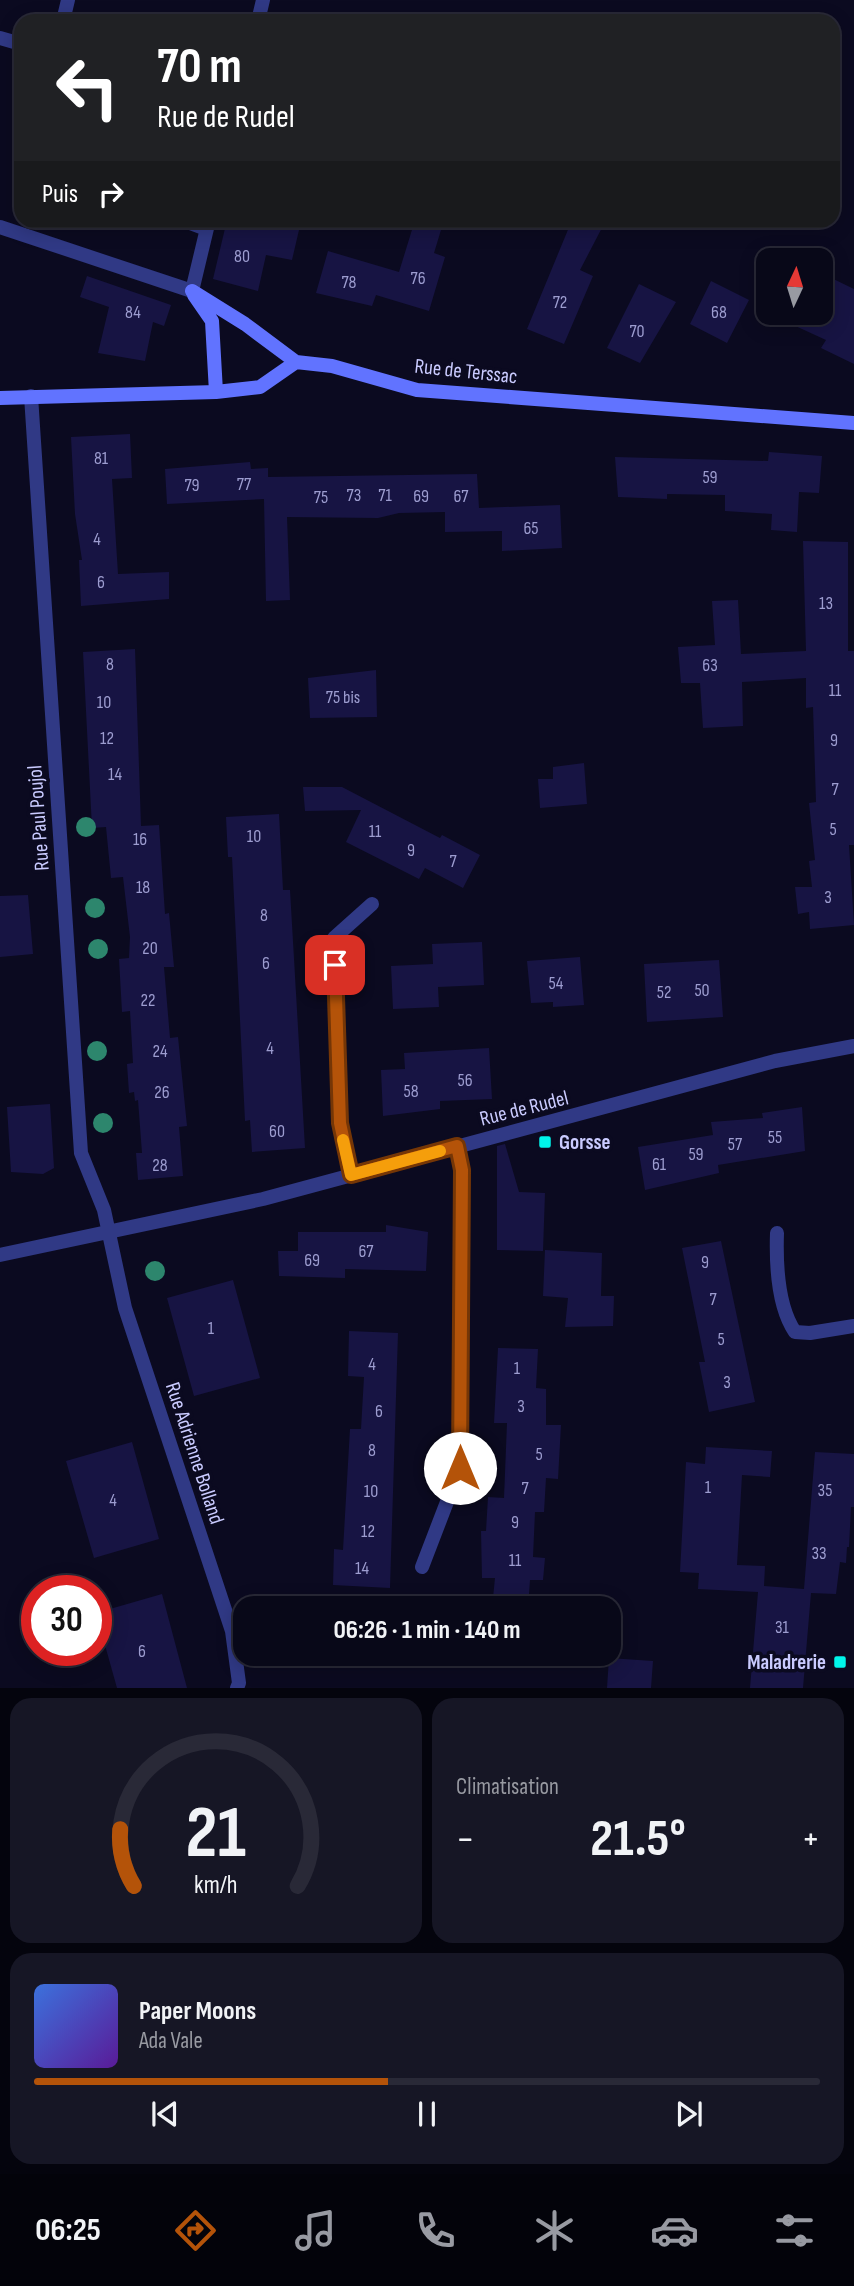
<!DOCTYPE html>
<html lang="fr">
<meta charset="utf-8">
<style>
:root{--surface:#080818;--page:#161625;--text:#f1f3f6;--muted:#989aa2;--line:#292937;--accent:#b45309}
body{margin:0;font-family:"Sofia Sans Condensed",sans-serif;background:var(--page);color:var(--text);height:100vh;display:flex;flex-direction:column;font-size:26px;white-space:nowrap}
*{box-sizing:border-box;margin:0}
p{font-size:23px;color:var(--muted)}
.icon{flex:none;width:38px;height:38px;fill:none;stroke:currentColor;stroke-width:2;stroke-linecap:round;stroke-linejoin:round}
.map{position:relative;height:1688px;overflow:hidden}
.panel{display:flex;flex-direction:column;gap:10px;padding:10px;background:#04040d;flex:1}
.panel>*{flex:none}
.top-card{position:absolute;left:14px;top:14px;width:826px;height:214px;border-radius:21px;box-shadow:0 4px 18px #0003,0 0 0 2px var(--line);background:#202124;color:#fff;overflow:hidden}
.needle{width:46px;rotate:4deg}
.buttons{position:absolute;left:756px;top:248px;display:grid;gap:14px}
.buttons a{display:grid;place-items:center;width:77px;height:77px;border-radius:14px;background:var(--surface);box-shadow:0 4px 18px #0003,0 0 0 2px var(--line);font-size:35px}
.speed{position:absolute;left:21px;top:1575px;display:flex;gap:14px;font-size:35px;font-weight:700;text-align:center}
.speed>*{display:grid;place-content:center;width:91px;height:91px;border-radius:50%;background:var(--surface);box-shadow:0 4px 18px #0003,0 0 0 2px var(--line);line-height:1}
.speed .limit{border:10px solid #d22;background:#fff;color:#111}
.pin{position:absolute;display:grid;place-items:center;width:60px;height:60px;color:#fff;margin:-30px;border-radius:14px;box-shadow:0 4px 10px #0006}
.me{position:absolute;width:77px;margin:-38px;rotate:0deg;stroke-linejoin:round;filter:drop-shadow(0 0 5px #0008)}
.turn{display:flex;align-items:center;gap:24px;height:147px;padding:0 28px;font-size:32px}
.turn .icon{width:91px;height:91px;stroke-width:2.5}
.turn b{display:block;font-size:49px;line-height:60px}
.then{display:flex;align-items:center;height:66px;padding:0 28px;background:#0003;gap:14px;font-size:26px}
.big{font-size:52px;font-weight:700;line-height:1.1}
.panel .widget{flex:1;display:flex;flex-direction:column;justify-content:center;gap:10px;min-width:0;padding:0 24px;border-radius:21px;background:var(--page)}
.panel .dial{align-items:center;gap:0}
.dial svg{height:182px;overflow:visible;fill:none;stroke:var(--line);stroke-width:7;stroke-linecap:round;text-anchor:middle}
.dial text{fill:var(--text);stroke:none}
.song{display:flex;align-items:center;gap:21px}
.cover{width:84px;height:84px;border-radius:10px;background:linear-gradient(135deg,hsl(220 70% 55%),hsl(270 70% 35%))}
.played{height:7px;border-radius:4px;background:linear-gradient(90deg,var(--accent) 45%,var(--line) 45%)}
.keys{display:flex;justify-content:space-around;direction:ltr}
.heat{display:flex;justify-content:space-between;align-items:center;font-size:38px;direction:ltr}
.panel .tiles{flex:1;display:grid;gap:10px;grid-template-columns:1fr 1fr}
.widget:last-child{grid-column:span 2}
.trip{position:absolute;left:233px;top:1596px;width:388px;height:70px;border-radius:21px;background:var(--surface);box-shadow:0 4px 18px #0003,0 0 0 2px var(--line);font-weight:700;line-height:70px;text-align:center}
.dock{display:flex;height:112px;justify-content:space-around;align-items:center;background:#03030a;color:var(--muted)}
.dock .icon{width:49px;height:49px}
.dock .on{color:var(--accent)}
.dock b{font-size:32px;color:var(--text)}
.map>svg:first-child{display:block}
</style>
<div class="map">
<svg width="854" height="1688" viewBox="0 0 854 1688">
<rect width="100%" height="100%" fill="#0b0a20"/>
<path fill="#171443" d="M 227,220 L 285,220 L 284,226 L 299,230 L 292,260 L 266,255 L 258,291 L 213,279 Z
M 415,220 L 444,220 L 434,253 L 445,257 L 429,311 L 376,295 L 372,306 L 316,293 L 328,251 L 399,272 Z
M 572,220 L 606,220 L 580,270 L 593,276 L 564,344 L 527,329 Z
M 821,273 L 854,289 L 854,364 L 821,348 L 826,340 L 767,313 L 821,313 Z
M 87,276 L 171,305 L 164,326 L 153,322 L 145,361 L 98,353 L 109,307 L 80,297 Z
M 711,281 L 749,300 L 727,343 L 690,324 Z
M 639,284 L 676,302 L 640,363 L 607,348 Z
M 130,434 L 132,478 L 112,479 L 118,574 L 169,572 L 169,599 L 81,606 L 79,560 L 82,560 L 75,514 L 71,437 Z
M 769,452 L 822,456 L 819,493 L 799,492 L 797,532 L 771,530 L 772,514 L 725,511 L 725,495 L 667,494 L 667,499 L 618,497 L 615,457 L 768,461 Z
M 250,462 L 251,469 L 268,468 L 268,477 L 477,474 L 479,508 L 560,505 L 562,548 L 502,551 L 502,531 L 445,532 L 445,512 L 399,513 L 378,518 L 287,517 L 290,600 L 266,601 L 264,499 L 167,504 L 165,469 Z
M 803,541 L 848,542 L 848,651 L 854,651 L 854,845 L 849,845 L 854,925 L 810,929 L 809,912 L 798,914 L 795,887 L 812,887 L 809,861 L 815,860 L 809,803 L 816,802 L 813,707 L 806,708 L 806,678 L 742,682 L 743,726 L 703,728 L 700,683 L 681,683 L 678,647 L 715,645 L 712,601 L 738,600 L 741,654 L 806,651 Z
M 135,649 L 141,826 L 159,825 L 165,914 L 169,913 L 174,967 L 164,967 L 170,1038 L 178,1037 L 187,1126 L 179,1127 L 183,1176 L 138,1180 L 136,1153 L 142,1153 L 138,1100 L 135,1101 L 134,1092 L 129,1093 L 127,1064 L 133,1063 L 130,1011 L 122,1012 L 119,959 L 129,958 L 130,937 L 123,877 L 111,878 L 106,827 L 92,828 L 83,652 Z
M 376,670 L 377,717 L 310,718 L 308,678 Z
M 584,763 L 587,804 L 540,808 L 538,779 L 553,779 L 553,767 Z
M 303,787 L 342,787 L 440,838 L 442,835 L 480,855 L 463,888 L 425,868 L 419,879 L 346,842 L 361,810 L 305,811 Z
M 279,814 L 283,890 L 290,890 L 305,1148 L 252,1152 L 250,1120 L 245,1121 L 232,857 L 228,857 L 226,817 Z
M 28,895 L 33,954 L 0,957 L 0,896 Z
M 482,942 L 484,985 L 438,987 L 439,1007 L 393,1009 L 391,966 L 433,964 L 432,944 Z
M 580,957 L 584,1005 L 553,1007 L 553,1002 L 531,1003 L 527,961 Z
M 719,960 L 723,1017 L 647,1022 L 644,964 Z
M 489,1048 L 492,1099 L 440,1101 L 440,1109 L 383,1116 L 381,1070 L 405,1069 L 404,1053 Z
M 50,1104 L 54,1168 L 43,1174 L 11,1172 L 7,1107 Z
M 802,1107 L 805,1151 L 718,1165 L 719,1173 L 645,1190 L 638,1147 L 713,1135 L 711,1122 L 763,1118 L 762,1113 Z
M 505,1144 L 519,1192 L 545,1193 L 543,1251 L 497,1250 L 497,1146 Z
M 386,1225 L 428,1232 L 426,1271 L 345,1269 L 345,1278 L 279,1276 L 278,1251 L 298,1251 L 298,1232 L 386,1232 Z
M 721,1241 L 755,1402 L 709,1412 L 699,1362 L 705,1362 L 682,1248 Z
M 545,1250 L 602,1253 L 601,1296 L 614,1296 L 613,1326 L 565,1327 L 568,1298 L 543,1296 Z
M 233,1280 L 260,1378 L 194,1396 L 167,1298 Z
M 349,1331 L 398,1333 L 390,1588 L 333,1585 L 334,1549 L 343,1550 L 350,1429 L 361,1429 L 364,1377 L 348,1376 Z
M 498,1348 L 538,1349 L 536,1388 L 546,1389 L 546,1425 L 561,1425 L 558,1479 L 546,1478 L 544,1512 L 535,1512 L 533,1557 L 545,1558 L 543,1580 L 530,1580 L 528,1608 L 492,1608 L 495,1578 L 482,1578 L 481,1531 L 486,1531 L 488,1497 L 504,1498 L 507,1423 L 494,1423 Z
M 132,1442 L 159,1539 L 94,1558 L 66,1461 Z
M 706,1447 L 772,1451 L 770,1477 L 742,1475 L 737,1565 L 765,1566 L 764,1586 L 804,1589 L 815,1452 L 854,1454 L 854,1507 L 851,1507 L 849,1547 L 847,1547 L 846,1563 L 840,1562 L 836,1594 L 811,1593 L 803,1688 L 750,1688 L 758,1592 L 698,1589 L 699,1573 L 680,1572 L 686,1462 L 705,1464 Z
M 162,1594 L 187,1688 L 117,1688 L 96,1613 Z
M 609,1658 L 653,1661 L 651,1688 L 607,1688 Z"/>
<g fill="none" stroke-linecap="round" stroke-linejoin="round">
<path stroke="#303985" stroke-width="14" d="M 63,21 L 68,0
M 258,21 L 263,0
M 0,38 L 21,44
M 182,220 L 206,229
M 0,227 L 192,291 L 209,220
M 31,396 L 81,1153 L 104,1210 L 125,1308 L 232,1631 L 239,1683 L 237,1688
M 351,1175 L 340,1123 L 334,938 L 372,904
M 777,1233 C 776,1263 778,1307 795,1332 L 810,1333 L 854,1326
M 0,1255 L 263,1199 L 775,1061 L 854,1046
M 422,1567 L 460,1468 L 462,1170 L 457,1146"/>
<path stroke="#6173ff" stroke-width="14" d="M 192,291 L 245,324 L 296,362
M 194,295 L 212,321 L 216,392
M 0,398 L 216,392 L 260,387 L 296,362 L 332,366 L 417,390 L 854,423"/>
</g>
<g fill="#2d866d">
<circle cx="86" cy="827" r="10"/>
<circle cx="95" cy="908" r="10"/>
<circle cx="98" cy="949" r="10"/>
<circle cx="97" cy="1051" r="10"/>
<circle cx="103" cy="1123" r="10"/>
<circle cx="155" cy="1271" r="10"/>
</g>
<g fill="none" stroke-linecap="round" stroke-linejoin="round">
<g stroke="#753606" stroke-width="18">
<path id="route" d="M 335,965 L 340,1123 L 351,1175 L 457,1146 L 462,1170 L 460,1468"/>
</g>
<use href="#route" stroke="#b45309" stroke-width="12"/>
<path stroke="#f59e0b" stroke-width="12" d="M 343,1140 L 351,1175 L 440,1151"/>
</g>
<g fill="#00f5ea" stroke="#0b0a20" stroke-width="2.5">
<rect x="538" y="1135" width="14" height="14" rx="3.5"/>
<rect x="833" y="1655" width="14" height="14" rx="3.5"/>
</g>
<g text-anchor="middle" stroke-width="7" stroke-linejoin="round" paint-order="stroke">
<g font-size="18" fill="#9d9dd0">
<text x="242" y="262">80</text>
<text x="418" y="284">76</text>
<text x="349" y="288">78</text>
<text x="560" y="308">72</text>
<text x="133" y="318">84</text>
<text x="719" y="318">68</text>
<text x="637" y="337">70</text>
<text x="101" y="464">81</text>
<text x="710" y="483">59</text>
<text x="244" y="490">77</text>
<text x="192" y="491">79</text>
<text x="354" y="501">73</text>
<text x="385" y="501">71</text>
<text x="421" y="502">69</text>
<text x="461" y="502">67</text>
<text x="321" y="503">75</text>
<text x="531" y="534">65</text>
<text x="97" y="545">4</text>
<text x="101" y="588">6</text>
<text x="826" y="609">13</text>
<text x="110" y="670">8</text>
<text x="710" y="671">63</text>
<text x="835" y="696">11</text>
<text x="343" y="703">75 bis</text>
<text x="104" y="708">10</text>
<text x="107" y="744">12</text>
<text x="834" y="746">9</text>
<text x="115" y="780">14</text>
<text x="835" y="795">7</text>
<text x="833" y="835">5</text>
<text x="375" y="837">11</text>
<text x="254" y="842">10</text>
<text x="140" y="845">16</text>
<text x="411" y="856">9</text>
<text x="453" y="867">7</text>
<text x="143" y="893">18</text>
<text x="828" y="903">3</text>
<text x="264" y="921">8</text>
<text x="150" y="954">20</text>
<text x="266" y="969">6</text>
<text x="556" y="989">54</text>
<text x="702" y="996">50</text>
<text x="664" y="998">52</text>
<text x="148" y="1006">22</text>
<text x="270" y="1054">4</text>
<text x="160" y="1057">24</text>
<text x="465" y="1086">56</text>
<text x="411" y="1097">58</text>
<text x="162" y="1098">26</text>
<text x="277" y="1137">60</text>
<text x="775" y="1143">55</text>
<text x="735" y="1150">57</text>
<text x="696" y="1160">59</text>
<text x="659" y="1170">61</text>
<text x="160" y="1171">28</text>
<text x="366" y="1257">67</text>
<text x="312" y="1266">69</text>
<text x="705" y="1268">9</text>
<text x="713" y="1305">7</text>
<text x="211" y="1334">1</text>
<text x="721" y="1345">5</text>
<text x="372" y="1370">4</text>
<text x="517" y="1374">1</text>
<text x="727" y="1388">3</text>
<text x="521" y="1412">3</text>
<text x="379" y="1417">6</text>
<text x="372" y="1456">8</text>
<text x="539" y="1460">5</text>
<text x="708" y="1493">1</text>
<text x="525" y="1494">7</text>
<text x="825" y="1496">35</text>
<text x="371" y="1497">10</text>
<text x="113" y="1506">4</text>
<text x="515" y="1528">9</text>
<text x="368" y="1537">12</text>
<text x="819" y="1559">33</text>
<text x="515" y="1566">11</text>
<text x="362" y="1574">14</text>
<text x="782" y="1633">31</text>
<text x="142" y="1657">6</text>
</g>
<g font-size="21" fill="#cacbff" stroke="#0b0a20">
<text transform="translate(466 371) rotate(6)" y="7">Rue de Terssac</text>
<text transform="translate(38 818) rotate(-94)" y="7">Rue Paul Poujol</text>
<text transform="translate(524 1108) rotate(-14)" y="7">Rue de Rudel</text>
<text transform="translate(195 1453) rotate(72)" y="7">Rue Adrienne Bolland</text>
</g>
<g font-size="21" font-weight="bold" fill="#cacbff" stroke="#0b0a20" text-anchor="start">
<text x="559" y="1149">Gorsse</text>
<text x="826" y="1669" text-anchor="end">Maladrerie</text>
</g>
</g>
</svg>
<div class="buttons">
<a><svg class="needle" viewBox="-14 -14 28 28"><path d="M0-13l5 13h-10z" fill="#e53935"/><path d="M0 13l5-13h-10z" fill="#989aa2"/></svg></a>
</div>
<div class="speed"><div class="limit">30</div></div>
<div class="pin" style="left:335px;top:965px;background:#d93025"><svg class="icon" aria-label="arrive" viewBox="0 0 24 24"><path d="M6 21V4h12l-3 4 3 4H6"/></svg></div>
<svg class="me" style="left:460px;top:1468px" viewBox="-20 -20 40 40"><circle r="19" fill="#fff"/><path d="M0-13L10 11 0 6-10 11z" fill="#b45309"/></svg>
<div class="trip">06:26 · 1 min · 140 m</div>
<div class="top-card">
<div class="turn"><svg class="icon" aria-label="left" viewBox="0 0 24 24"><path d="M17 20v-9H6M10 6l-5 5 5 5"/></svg><div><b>70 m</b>Rue de Rudel</div></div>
<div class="then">Puis<svg class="icon" aria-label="right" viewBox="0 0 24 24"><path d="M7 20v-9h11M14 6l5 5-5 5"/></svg></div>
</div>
</div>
<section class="panel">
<div class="tiles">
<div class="widget dial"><svg viewBox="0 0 100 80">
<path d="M14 69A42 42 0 1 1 86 69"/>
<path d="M14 69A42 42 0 0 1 8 44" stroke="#b45309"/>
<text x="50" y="56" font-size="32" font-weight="700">21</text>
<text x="50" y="72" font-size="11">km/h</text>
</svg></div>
<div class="widget"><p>Climatisation</p>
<div class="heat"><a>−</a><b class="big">21.5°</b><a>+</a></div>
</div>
<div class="widget">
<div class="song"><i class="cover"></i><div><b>Paper Moons</b><p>Ada Vale</p></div></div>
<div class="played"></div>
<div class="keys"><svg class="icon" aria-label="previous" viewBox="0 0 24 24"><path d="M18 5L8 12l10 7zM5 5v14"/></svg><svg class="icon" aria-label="pause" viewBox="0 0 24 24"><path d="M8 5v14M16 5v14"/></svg><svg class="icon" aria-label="next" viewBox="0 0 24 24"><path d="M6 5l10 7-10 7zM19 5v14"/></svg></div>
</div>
</div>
</section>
<nav class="dock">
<b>06:25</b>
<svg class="icon on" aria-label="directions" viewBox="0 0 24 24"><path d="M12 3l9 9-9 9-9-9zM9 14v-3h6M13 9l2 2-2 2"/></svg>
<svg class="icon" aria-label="music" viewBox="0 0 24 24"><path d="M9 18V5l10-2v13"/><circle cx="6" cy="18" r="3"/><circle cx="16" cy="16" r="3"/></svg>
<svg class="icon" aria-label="phone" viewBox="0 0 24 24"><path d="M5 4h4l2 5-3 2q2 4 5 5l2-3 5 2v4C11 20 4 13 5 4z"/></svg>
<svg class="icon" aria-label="climate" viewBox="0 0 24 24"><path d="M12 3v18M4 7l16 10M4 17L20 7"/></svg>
<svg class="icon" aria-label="car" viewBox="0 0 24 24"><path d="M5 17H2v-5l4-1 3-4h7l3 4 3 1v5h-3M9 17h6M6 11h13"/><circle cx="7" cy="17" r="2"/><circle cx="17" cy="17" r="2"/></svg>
<svg class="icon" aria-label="filters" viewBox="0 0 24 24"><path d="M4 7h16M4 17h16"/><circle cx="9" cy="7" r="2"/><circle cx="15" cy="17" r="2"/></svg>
</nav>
